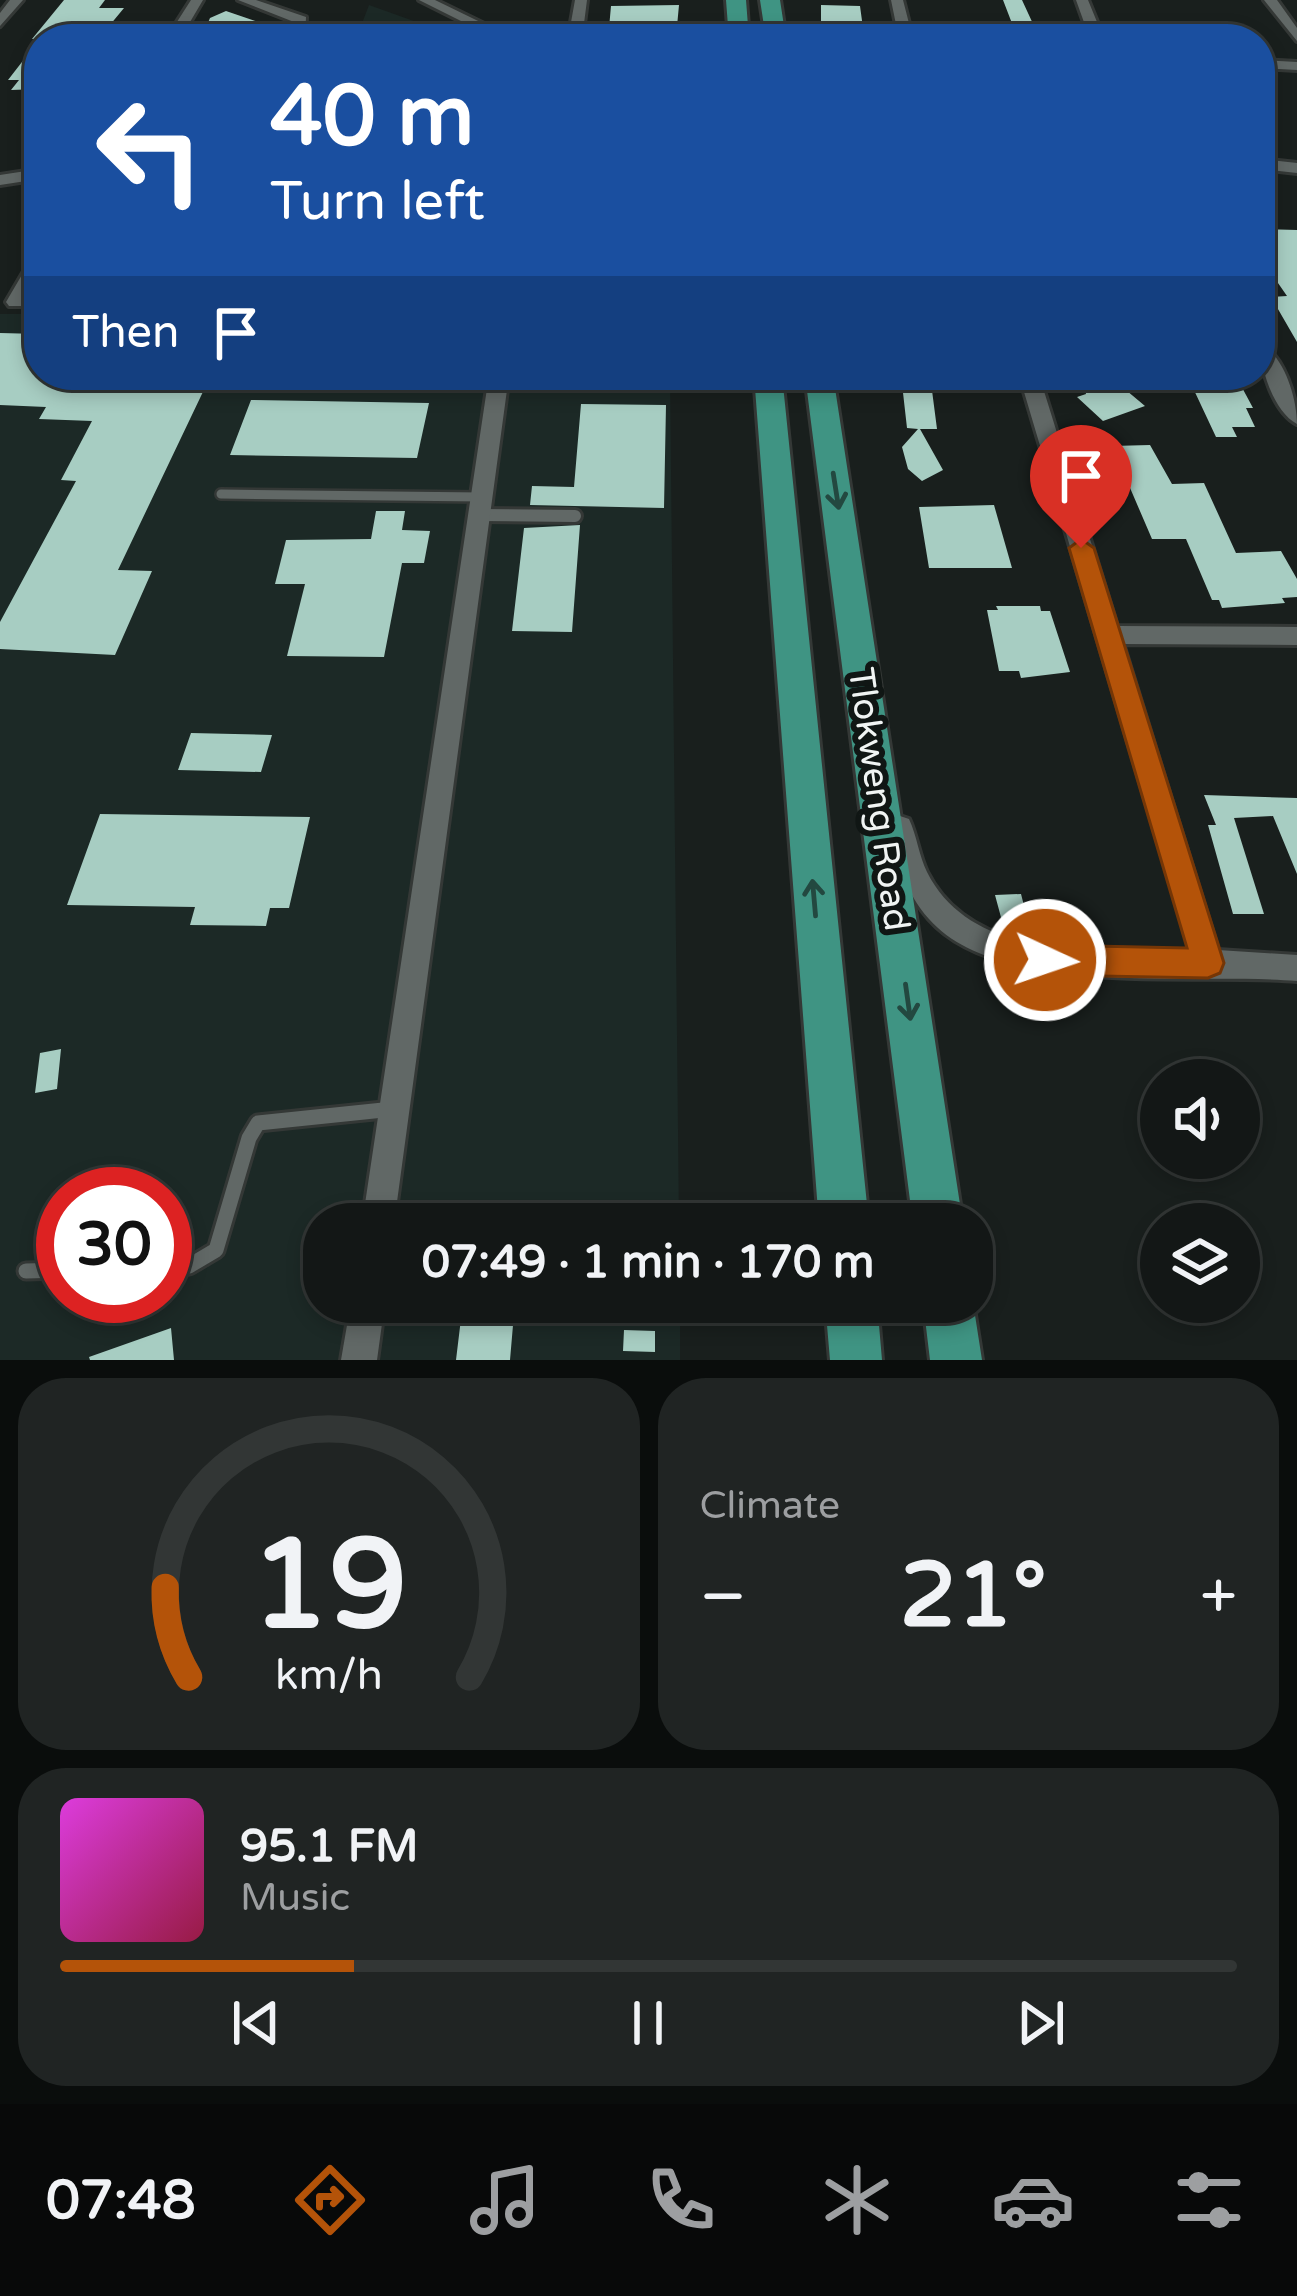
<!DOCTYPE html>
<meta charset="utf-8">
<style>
:root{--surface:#131716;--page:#202423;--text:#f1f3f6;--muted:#9d9fa1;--line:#323635;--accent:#b45309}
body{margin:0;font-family:"Varela Round",sans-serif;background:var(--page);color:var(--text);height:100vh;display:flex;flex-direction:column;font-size:45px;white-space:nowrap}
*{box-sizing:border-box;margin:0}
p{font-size:39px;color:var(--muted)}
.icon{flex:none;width:66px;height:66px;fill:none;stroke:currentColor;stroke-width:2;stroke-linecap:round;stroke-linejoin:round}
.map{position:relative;height:1360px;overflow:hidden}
.panel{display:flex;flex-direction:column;gap:18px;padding:18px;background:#0a0d0c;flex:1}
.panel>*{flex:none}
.hud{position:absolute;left:24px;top:24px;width:1251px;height:366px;border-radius:48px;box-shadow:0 6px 18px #0003,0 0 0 3px var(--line);background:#1a4fa0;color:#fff;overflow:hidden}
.controls{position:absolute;left:1140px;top:1059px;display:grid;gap:24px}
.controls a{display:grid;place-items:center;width:120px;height:120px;border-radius:50%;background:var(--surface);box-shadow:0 6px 18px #0003,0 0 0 3px var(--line);font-size:60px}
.speed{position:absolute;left:36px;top:1167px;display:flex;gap:24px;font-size:60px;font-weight:700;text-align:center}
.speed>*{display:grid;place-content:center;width:156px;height:156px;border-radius:50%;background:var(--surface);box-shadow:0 6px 18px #0003,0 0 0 3px var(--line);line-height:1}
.speed .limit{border:18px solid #d22;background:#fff;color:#111}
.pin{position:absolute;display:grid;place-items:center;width:102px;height:102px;color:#fff;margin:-123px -51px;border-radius:50% 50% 50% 0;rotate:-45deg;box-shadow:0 0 12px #0007}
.pin .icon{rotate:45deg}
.me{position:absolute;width:132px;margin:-66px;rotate:93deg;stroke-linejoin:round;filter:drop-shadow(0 0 9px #0008)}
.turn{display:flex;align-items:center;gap:42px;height:252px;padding:0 48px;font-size:54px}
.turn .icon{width:156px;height:156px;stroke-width:2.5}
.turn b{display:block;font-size:84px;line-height:102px}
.then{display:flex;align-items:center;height:114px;padding:0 48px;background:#0003;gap:24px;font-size:45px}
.big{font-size:90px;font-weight:800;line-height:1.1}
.panel .widget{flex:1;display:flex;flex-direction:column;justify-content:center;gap:18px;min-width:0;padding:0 42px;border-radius:48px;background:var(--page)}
.panel .dial{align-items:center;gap:0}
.dial svg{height:312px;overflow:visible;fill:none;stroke:var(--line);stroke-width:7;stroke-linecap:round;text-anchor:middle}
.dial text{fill:var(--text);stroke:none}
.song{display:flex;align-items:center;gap:36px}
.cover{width:144px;height:144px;border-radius:18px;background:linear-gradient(135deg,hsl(300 70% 55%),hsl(340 70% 35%))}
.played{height:12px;border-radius:6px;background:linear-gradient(90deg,var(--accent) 25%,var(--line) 25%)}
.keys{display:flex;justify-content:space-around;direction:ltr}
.heat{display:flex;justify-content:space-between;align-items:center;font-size:66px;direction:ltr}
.panel .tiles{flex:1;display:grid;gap:18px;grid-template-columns:1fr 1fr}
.widget:last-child{grid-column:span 2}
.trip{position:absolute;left:303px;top:1203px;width:690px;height:120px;border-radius:48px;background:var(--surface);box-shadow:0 6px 18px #0003,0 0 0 3px var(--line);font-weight:800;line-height:120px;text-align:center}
.tabs{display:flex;height:192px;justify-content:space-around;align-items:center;background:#080909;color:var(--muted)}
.tabs .icon{width:84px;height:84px}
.tabs .on{color:var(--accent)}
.tabs b{font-size:54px;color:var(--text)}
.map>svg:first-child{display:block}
</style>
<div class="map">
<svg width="1297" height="1360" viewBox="0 0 1297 1360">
<rect width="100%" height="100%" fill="#191f1d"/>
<path fill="#1c2926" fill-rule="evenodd" d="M 369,5 L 464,39 L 356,39 Z
M 0,314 L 39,314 L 39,375 L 670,375 L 679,1224 L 324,1224 L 324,1302 L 680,1302 L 680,1360 L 0,1360 ZM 63,1194 L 165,1194 L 165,1296 L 63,1296 Z"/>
<path fill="#a7cdc2" d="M 64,0 L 105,0 L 99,8 L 124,8 L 100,37 L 32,39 Z
M 1003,0 L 1022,0 L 1040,39 L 1018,39 Z
M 679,5 L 676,37 L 649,38 L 634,34 L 634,28 L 609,28 L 611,6 Z
M 821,5 L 860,6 L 863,28 L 843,27 L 843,36 L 821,33 Z
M 226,11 L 288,32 L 287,39 L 201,39 L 210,18 Z
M 39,40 L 39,89 L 11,90 L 19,80 L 8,80 Z
M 1260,229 L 1297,230 L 1297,342 L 1271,297 L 1287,296 L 1260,257 Z
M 0,333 L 39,334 L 39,375 L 211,375 L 118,570 L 152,571 L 115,655 L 0,649 L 0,622 L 76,481 L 61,480 L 92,421 L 39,419 L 46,407 L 0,405 Z
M 901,375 L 930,375 L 937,429 L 920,429 L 943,470 L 922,481 L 908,469 L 902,447 L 918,429 L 907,428 Z
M 1082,375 L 1108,375 L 1145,406 L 1103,421 L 1077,397 L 1086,394 Z
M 1196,380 L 1238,380 L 1253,408 L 1246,408 L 1255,427 L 1232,427 L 1237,437 L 1216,437 L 1193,388 L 1200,388 Z
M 251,400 L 429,403 L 417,458 L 230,455 Z
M 581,404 L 666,405 L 664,508 L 530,505 L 532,486 L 574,487 Z
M 1150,445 L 1172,484 L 1204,483 L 1236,553 L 1281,551 L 1297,579 L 1297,597 L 1282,598 L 1285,603 L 1222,608 L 1219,600 L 1212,600 L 1186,539 L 1152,539 L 1112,446 Z
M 994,505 L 1012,568 L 929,568 L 919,507 Z
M 376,511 L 405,511 L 402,530 L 430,531 L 424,563 L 402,563 L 384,657 L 287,656 L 305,584 L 275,584 L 286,540 L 371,539 Z
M 580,525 L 572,632 L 512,631 L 524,528 Z
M 996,606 L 1040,606 L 1041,611 L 1050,611 L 1070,672 L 1021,678 L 1019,671 L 999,671 L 987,610 L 998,610 Z
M 191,733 L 272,735 L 261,772 L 178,770 Z
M 1204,795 L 1297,798 L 1297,874 L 1273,816 L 1234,818 L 1264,914 L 1233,914 L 1208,825 L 1216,825 Z
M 100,814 L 310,817 L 289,908 L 270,908 L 266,926 L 190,925 L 195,907 L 67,905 Z
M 1021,894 L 1028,921 L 1002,921 L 995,895 Z
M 61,1049 L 57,1089 L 35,1093 L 40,1053 Z
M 463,1302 L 515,1302 L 510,1360 L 456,1360 Z
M 171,1328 L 174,1360 L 90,1360 L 89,1357 Z
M 624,1330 L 655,1331 L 655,1352 L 623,1351 Z"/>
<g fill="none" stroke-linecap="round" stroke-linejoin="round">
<g stroke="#343836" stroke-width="14">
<path id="lane-far2" d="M 221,494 L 482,497
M 479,515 L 508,515"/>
</g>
<g stroke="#343836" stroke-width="18">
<path id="lane-far1" d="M 479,515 L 575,516"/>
</g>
<g stroke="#343836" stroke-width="21">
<path id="lane" d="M 165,1267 L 189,1266 L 216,1250 L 249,1138 L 258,1123 L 393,1109
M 26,1271 L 63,1270"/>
</g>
<g stroke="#343836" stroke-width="6">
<path id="street" d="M 10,0 L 23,0 L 0,26 L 0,13 Z
M 191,0 L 203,0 L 180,39 L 166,39 Z
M 238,0 L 256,0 L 306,17 L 305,39 L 291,39 L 294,22 Z
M 419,0 L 435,0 L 515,39 L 497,39 Z
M 575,0 L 587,0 L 582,39 L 568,39 Z
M 891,0 L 903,0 L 913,39 L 899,39 Z
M 1076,0 L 1088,0 L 1104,39 L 1090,39 Z
M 1264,0 L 1277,0 L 1297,28 L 1297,41 Z
M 1260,60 L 1297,62 L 1297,70 L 1260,68 Z
M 1260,159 L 1297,163 L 1297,173 L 1260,169 Z
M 39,169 L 39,179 L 0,185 L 0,175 Z
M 39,255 L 39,275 L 24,302 L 21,306 L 9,306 L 6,302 L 33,256 Z
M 1260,343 C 1284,356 1297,398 1297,424 C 1274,412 1260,369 1260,343 Z
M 489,375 L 509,375 L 394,1224 L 362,1224 Z
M 1019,375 L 1039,375 L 1117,626 L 1297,627 L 1297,645 L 1123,644 L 1218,950 L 1297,955 L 1297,981 C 1198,972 999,999 929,919 C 905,892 897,861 887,827 L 891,819 L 900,816 L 909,819 C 917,836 919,856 927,872 C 973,964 1105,951 1190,950 Z
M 351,1302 L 385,1302 L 377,1360 L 341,1360 Z"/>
</g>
<g stroke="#343836" stroke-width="6">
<path id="primary" d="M 726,0 L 746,0 L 749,39 L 729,39 Z
M 760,0 L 780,0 L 786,39 L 766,39 Z
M 754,375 L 782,375 L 869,1224 L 819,1224 Z
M 805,375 L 833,375 L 963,1224 L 913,1224 Z
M 972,1296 L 982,1360 L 930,1360 L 923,1302 L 972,1302 Z
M 825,1302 L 877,1302 L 882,1360 L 830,1360 Z"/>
</g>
<use href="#lane-far2" stroke="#616866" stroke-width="9"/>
<use href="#lane-far1" stroke="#616866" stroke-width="12"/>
<use href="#lane" stroke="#616866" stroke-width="15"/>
<use href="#street" fill="#616866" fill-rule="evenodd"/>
<use href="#primary" fill="#3f9483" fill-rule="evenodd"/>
</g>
<defs><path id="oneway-shaft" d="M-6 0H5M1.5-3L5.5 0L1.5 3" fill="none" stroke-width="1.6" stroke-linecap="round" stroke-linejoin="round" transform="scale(3)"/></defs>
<g stroke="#234840">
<use href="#oneway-shaft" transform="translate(836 491) rotate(81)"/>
<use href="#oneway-shaft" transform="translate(814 898) rotate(-95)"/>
<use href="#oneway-shaft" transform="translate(908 1002) rotate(82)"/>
</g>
<path fill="#b45309" stroke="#753606" stroke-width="3" d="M 1081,539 L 1094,548 L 1224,963 L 1220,973 L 1208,978 L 1045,975 L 1033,971 L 1029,960 L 1033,950 L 1045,945 L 1187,948 L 1069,548 Z"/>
<g text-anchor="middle" stroke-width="12" stroke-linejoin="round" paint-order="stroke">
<g font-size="36" fill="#f0f4f3" stroke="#101614">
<text transform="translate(880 799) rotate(82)" y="13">Tlokweng Road</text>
</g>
</g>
</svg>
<div class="controls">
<a><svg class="icon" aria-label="sound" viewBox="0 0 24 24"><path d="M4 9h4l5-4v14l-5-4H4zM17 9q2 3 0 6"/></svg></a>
<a><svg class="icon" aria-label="layers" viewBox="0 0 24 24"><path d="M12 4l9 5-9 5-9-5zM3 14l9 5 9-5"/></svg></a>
</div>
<div class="speed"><div class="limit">30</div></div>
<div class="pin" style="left:1081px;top:548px;background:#d93025"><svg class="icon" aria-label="arrive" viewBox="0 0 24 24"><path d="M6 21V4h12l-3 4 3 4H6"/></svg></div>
<svg class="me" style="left:1045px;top:960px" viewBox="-20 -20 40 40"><circle r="17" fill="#b45309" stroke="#fff" stroke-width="3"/><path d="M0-11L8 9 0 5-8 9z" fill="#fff"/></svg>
<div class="trip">07:49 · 1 min · 170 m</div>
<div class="hud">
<div class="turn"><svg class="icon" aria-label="left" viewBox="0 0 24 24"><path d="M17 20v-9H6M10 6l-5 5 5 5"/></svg><div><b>40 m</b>Turn left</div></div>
<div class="then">Then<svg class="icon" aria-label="arrive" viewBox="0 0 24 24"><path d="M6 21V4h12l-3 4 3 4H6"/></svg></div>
</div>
</div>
<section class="panel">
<div class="tiles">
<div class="widget dial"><svg viewBox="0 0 100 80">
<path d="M14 69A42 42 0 1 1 86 69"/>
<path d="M14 69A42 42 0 0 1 8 46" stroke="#b45309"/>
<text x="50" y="56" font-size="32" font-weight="700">19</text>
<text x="50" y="72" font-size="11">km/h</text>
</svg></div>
<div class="widget"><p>Climate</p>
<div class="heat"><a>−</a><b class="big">21°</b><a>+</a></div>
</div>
<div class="widget">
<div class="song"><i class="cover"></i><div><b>95.1 FM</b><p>Music</p></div></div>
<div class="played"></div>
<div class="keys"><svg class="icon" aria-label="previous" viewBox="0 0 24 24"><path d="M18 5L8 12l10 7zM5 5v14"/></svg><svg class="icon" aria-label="pause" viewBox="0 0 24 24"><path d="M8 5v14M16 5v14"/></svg><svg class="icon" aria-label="next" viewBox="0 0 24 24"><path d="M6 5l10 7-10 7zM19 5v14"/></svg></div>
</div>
</div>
</section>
<nav class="tabs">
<b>07:48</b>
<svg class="icon on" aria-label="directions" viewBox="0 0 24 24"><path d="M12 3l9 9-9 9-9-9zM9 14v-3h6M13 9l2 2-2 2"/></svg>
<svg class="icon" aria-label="music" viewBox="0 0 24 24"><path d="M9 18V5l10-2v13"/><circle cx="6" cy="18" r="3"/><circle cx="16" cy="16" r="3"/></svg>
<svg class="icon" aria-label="phone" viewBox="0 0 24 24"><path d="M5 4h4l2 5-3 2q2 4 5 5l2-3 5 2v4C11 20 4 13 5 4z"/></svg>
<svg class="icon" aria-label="climate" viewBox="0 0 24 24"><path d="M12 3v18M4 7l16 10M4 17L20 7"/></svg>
<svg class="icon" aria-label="car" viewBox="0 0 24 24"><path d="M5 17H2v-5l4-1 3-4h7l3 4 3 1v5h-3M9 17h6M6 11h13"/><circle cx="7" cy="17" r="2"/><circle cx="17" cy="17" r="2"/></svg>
<svg class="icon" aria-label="filters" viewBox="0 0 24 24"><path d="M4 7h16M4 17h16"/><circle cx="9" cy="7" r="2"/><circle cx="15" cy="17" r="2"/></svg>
</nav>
